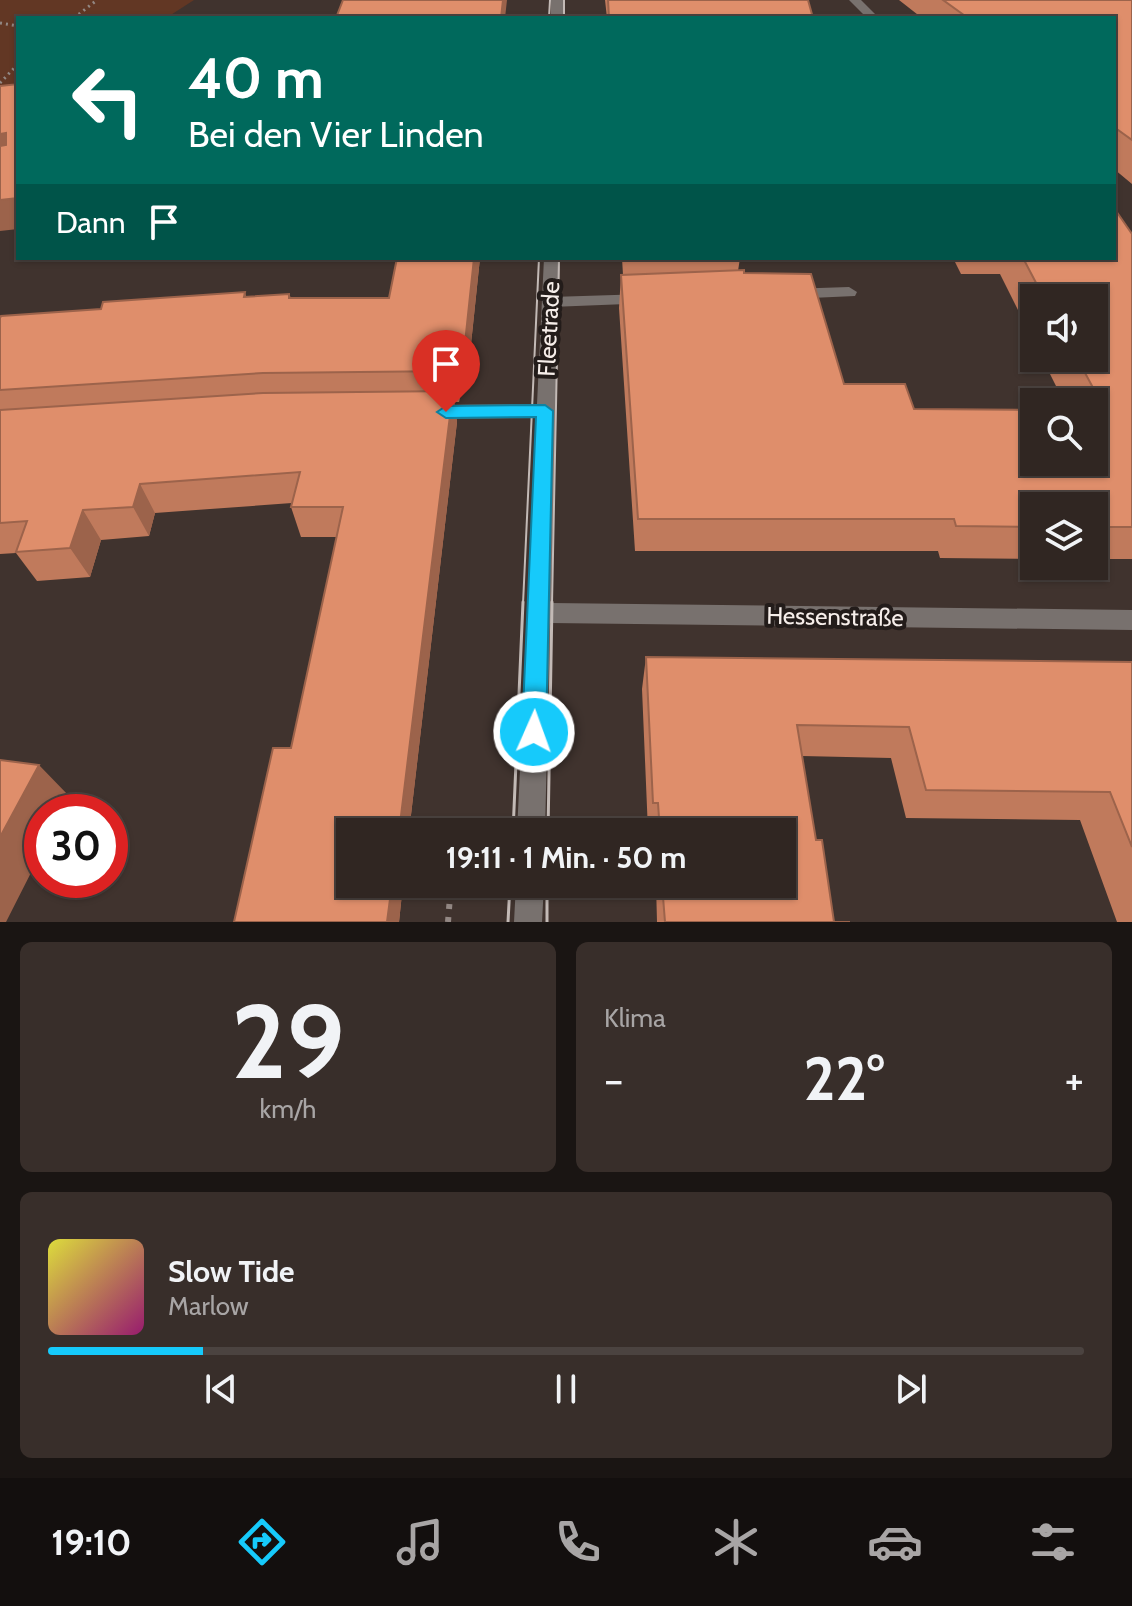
<!DOCTYPE html>
<html lang="de">
<meta charset="utf-8">
<style>
:root{--surface:#302622;--page:#382e2a;--text:#f1f3f6;--muted:#a8a5a5;--line:#4b4340;--accent:#16cafb}
body{margin:0;font-family:Cabin,sans-serif;background:var(--page);color:var(--text);height:100vh;display:flex;flex-direction:column;font-size:30px;white-space:nowrap}
*{box-sizing:border-box;margin:0}
p{font-size:26px;color:var(--muted)}
.icon{flex:none;width:44px;height:44px;fill:none;stroke:currentColor;stroke-width:2;stroke-linecap:round;stroke-linejoin:round}
.map{position:relative;height:922px;overflow:hidden}
.side{display:flex;flex-direction:column;gap:20px;padding:20px;background:#1a1513;flex:1}
.side>*{flex:none}
.hud{position:absolute;left:16px;top:16px;width:1100px;height:244px;border-radius:0px;box-shadow:0 2px 6px #0004,0 0 0 2px var(--line);background:#00695c;color:#fff;overflow:hidden}
.buttons{position:absolute;left:1020px;top:284px;display:grid;gap:16px}
.buttons a{display:grid;place-items:center;width:88px;height:88px;border-radius:0px;background:var(--surface);box-shadow:0 2px 6px #0004,0 0 0 2px var(--line);font-size:40px}
.speed{position:absolute;left:24px;top:794px;display:flex;gap:16px;font-size:40px;font-weight:700;text-align:center}
.speed>*{display:grid;place-content:center;width:104px;height:104px;border-radius:50%;background:var(--surface);box-shadow:0 2px 6px #0004,0 0 0 2px var(--line);line-height:1}
.speed .limit{border:12px solid #d22;background:#fff;color:#111}
.pin{position:absolute;display:grid;place-items:center;width:68px;height:68px;color:#fff;margin:-82px -34px;border-radius:50% 50% 50% 0;rotate:-45deg;box-shadow:0 0 8px #0007}
.pin .icon{rotate:45deg}
.me{position:absolute;width:88px;margin:-44px;rotate:2deg;stroke-linejoin:round;filter:drop-shadow(0 0 6px #0008)}
.turn{display:flex;align-items:center;gap:28px;height:168px;padding:0 40px;font-size:36px}
.turn .icon{width:104px;height:104px;stroke-width:2.5}
.turn b{display:block;font-size:56px;line-height:68px}
.then{display:flex;align-items:center;height:76px;padding:0 40px;background:#0003;gap:16px;font-size:30px}
.big{font-size:60px;font-weight:700;line-height:1.1}
.side .tile{flex:1;display:flex;flex-direction:column;justify-content:center;gap:12px;min-width:0;padding:0 28px;border-radius:12px;background:var(--page)}
.side .dial{align-items:center;gap:0}
.dial b{font-size:104px;line-height:1}
.song{display:flex;align-items:center;gap:24px}
.cover{width:96px;height:96px;border-radius:12px;background:linear-gradient(135deg,hsl(60 70% 55%),hsl(320 70% 35%))}
.played{height:8px;border-radius:4px;background:linear-gradient(90deg,var(--accent) 15%,var(--line) 15%)}
.keys{display:flex;justify-content:space-around;direction:ltr}
.heat{display:flex;justify-content:space-between;align-items:center;font-size:44px;direction:ltr}
.side .tiles{flex:1;display:grid;gap:20px;grid-template-columns:1fr 1fr}
.tile:last-child{grid-column:span 2}
.trip{position:absolute;left:336px;top:818px;width:460px;height:80px;border-radius:0px;background:var(--surface);box-shadow:0 2px 6px #0004,0 0 0 2px var(--line);font-weight:700;line-height:80px;text-align:center}
.menu{display:flex;height:128px;justify-content:space-around;align-items:center;background:#130f0e;color:var(--muted)}
.menu .icon{width:56px;height:56px}
.menu .current{color:var(--accent)}
.menu b{font-size:36px;color:var(--text)}
.map>svg:first-child{display:block}
</style>
<div class="map">
<svg width="1132" height="922" viewBox="0 0 1132 922">
<rect width="100%" height="100%" fill="#40332e"/>
<path fill="#623724" d="M 0,0 L 194,0 L 166,18 L 18,18 L 18,81 L 0,90 Z"/>
<g fill="none" stroke-linecap="round" stroke-linejoin="round">
<path stroke="#938884" stroke-width="3" stroke-dasharray="2 4" stroke-linecap="butt" d="M 74,18 L 97,0
M 0,23 L 18,26
M 0,83 L 18,64"/>
<path stroke="#938884" stroke-width="6" stroke-dasharray="5 8" stroke-linecap="butt" d="M 448,922 L 451,884"/>
<path fill="#78716e" fill-rule="evenodd" d="M 849,287 L 857,292 L 855,296 L 789,299 L 781,294 L 789,289 Z
M 646,294 L 654,299 L 652,303 L 551,307 L 543,302 L 551,297 Z"/>
<path fill="#78716e" fill-rule="evenodd" d="M 551,0 L 563,0 L 563,18 L 551,18 Z
M 849,0 L 861,0 L 879,18 L 867,18 Z
M 544,258 L 560,258 L 551,603 L 1132,610 L 1132,630 L 550,623 L 545,832 L 517,832 L 537,418 L 429,419 L 419,412 L 429,405 L 537,404 Z
M 516,884 L 544,884 L 542,922 L 514,922 Z"/>
<path stroke="#c3bab6" stroke-width="2" d="M 564,0 L 564,18
M 549,18 L 550,0
M 523,604 L 539,258
M 552,604 L 559,258"/>
<path stroke="#c3bab6" stroke-width="3" d="M 513,832 L 523,602
M 548,832 L 552,602
M 547,884 L 547,922
M 508,922 L 510,884"/>
</g>
<path fill="#c07a5c" d="M 605,0 L 808,0 L 813,18 L 607,18 Z
M 899,0 L 1132,0 L 1132,184 L 1114,169 L 1114,18 L 922,18 Z
M 1132,234 L 1132,559 L 1094,559 L 1094,506 L 1034,506 L 1034,559 L 940,558 L 938,551 L 635,551 L 619,308 L 621,275 L 623,275 L 622,258 L 740,258 L 738,271 L 744,273 L 844,384 L 914,409 L 1094,462 L 1094,402 L 1064,402 L 1042,358 L 1094,358 L 1094,298 L 1034,298 L 1034,342 L 1000,274 L 961,274 L 953,258 L 1114,258 Z
M 397,258 L 480,258 L 466,392 L 461,392 L 459,402 L 454,402 L 457,422 L 409,832 L 350,832 L 350,884 L 403,884 L 399,922 L 234,922 L 273,748 L 291,748 L 337,537 L 301,537 L 291,507 L 292,503 L 155,513 L 149,536 L 101,540 L 90,577 L 37,581 L 16,553 L 0,554 L 0,318 L 1,316 L 101,309 L 103,302 L 245,292 L 246,297 L 289,294 L 291,298 L 389,298 Z
M 646,657 L 1132,662 L 1132,922 L 1117,922 L 1080,820 L 906,818 L 891,758 L 802,756 L 816,840 L 834,922 L 850,922 L 657,922 L 656,884 L 782,884 L 782,832 L 653,832 L 648,831 L 642,689 Z"/>
<path fill="#9c634b" d="M 503,0 L 507,0 L 505,18 L 501,18 Z
M 6,133 L 18,158 L 0,164 L 0,134 Z
M 18,198 L 18,229 L 0,231 L 0,200 Z
M 474,258 L 480,258 L 466,392 L 463,362 Z
M 457,362 L 461,392 L 459,402 L 456,371 Z
M 453,391 L 457,422 L 409,832 L 399,832 Z
M 140,484 L 155,513 L 149,536 L 133,507 Z
M 83,510 L 101,540 L 90,577 L 70,548 Z
M 39,765 L 69,796 L 62,812 L 42,812 L 42,851 L 6,922 L 0,922 L 0,837 Z
M 392,884 L 403,884 L 399,922 L 387,922 Z"/>
<path fill="#df8e6b" stroke="#9c634b" stroke-width="2" d="M 343,0 L 503,0 L 501,18 L 336,18 Z
M 608,0 L 808,0 L 813,18 L 609,18 Z
M 943,0 L 1132,0 L 1132,140 L 1114,127 L 1114,18 L 968,18 Z
M 18,84 L 18,198 L 0,200 L 0,146 L 6,145 L 6,133 L 0,134 L 0,86 Z
M 1114,208 L 1132,234 L 1132,527 L 1094,527 L 1094,506 L 1034,506 L 1034,527 L 956,526 L 954,519 L 638,519 L 621,275 L 744,270 L 744,273 L 811,274 L 844,384 L 905,384 L 914,409 L 1034,410 L 1034,462 L 1094,462 L 1094,410 L 1105,410 L 1077,358 L 1094,358 L 1094,298 L 1044,298 L 1023,258 L 1114,258 Z
M 397,258 L 474,258 L 463,362 L 457,362 L 456,371 L 263,373 L 0,390 L 0,318 L 1,316 L 101,309 L 103,302 L 245,292 L 244,297 L 289,294 L 289,298 L 389,298 Z
M 453,391 L 399,832 L 350,832 L 350,884 L 392,884 L 387,922 L 234,922 L 273,748 L 291,748 L 343,507 L 291,507 L 300,472 L 140,484 L 133,507 L 83,510 L 70,548 L 16,552 L 27,521 L 0,523 L 0,410 L 263,393 Z
M 646,657 L 1132,662 L 1132,847 L 1110,792 L 926,790 L 909,727 L 797,725 L 816,840 L 822,840 L 834,922 L 850,922 L 665,922 L 662,884 L 782,884 L 782,832 L 660,832 L 658,803 L 653,803 Z
M 0,760 L 39,765 L 0,837 Z"/>
<path fill="#16cafb" stroke="#0e83a3" stroke-width="2" d="M 545,405 L 553,411 L 546,732 L 542,740 L 534,743 L 526,740 L 522,732 L 536,417 L 446,418 L 437,412 L 446,406 Z"/>
<g text-anchor="middle" stroke-width="8" stroke-linejoin="round" paint-order="stroke">
<g font-size="24" fill="#f6eeea" stroke="#231c1a">
<text transform="translate(549 329) rotate(-87)" y="8">Fleetrade</text>
<text transform="translate(835 617) rotate(1)" y="8">Hessenstraße</text>
</g>
</g>
</svg>
<div class="buttons">
<a><svg class="icon" aria-label="sound" viewBox="0 0 24 24"><path d="M4 9h4l5-4v14l-5-4H4zM17 9q2 3 0 6"/></svg></a>
<a><svg class="icon" aria-label="search" viewBox="0 0 24 24"><circle cx="10" cy="10" r="6"/><path d="M15 15l6 6"/></svg></a>
<a><svg class="icon" aria-label="layers" viewBox="0 0 24 24"><path d="M12 4l9 5-9 5-9-5zM3 14l9 5 9-5"/></svg></a>
</div>
<div class="speed"><div class="limit">30</div></div>
<div class="pin" style="left:446px;top:412px;background:#d93025"><svg class="icon" aria-label="arrive" viewBox="0 0 24 24"><path d="M6 21V4h12l-3 4 3 4H6"/></svg></div>
<svg class="me" style="left:534px;top:732px" viewBox="-20 -20 40 40"><circle r="17" fill="#16cafb" stroke="#fff" stroke-width="3"/><path d="M0-11L8 9 0 5-8 9z" fill="#fff"/></svg>
<div class="trip">19:11 · 1 Min. · 50 m</div>
<div class="hud">
<div class="turn"><svg class="icon" aria-label="left" viewBox="0 0 24 24"><path d="M17 20v-9H6M10 6l-5 5 5 5"/></svg><div><b>40 m</b>Bei den Vier Linden</div></div>
<div class="then">Dann<svg class="icon" aria-label="arrive" viewBox="0 0 24 24"><path d="M6 21V4h12l-3 4 3 4H6"/></svg></div>
</div>
</div>
<section class="side">
<div class="tiles">
<div class="tile dial"><b>29</b><p>km/h</p></div>
<div class="tile"><p>Klima</p>
<div class="heat"><a>−</a><b class="big">22°</b><a>+</a></div>
</div>
<div class="tile">
<div class="song"><i class="cover"></i><div><b>Slow Tide</b><p>Marlow</p></div></div>
<div class="played"></div>
<div class="keys"><svg class="icon" aria-label="previous" viewBox="0 0 24 24"><path d="M18 5L8 12l10 7zM5 5v14"/></svg><svg class="icon" aria-label="pause" viewBox="0 0 24 24"><path d="M8 5v14M16 5v14"/></svg><svg class="icon" aria-label="next" viewBox="0 0 24 24"><path d="M6 5l10 7-10 7zM19 5v14"/></svg></div>
</div>
</div>
</section>
<nav class="menu">
<b>19:10</b>
<svg class="icon current" aria-label="directions" viewBox="0 0 24 24"><path d="M12 3l9 9-9 9-9-9zM9 14v-3h6M13 9l2 2-2 2"/></svg>
<svg class="icon" aria-label="music" viewBox="0 0 24 24"><path d="M9 18V5l10-2v13"/><circle cx="6" cy="18" r="3"/><circle cx="16" cy="16" r="3"/></svg>
<svg class="icon" aria-label="phone" viewBox="0 0 24 24"><path d="M5 4h4l2 5-3 2q2 4 5 5l2-3 5 2v4C11 20 4 13 5 4z"/></svg>
<svg class="icon" aria-label="climate" viewBox="0 0 24 24"><path d="M12 3v18M4 7l16 10M4 17L20 7"/></svg>
<svg class="icon" aria-label="car" viewBox="0 0 24 24"><path d="M5 17H2v-5l4-1 3-4h7l3 4 3 1v5h-3M9 17h6M6 11h13"/><circle cx="7" cy="17" r="2"/><circle cx="17" cy="17" r="2"/></svg>
<svg class="icon" aria-label="filters" viewBox="0 0 24 24"><path d="M4 7h16M4 17h16"/><circle cx="9" cy="7" r="2"/><circle cx="15" cy="17" r="2"/></svg>
</nav>
